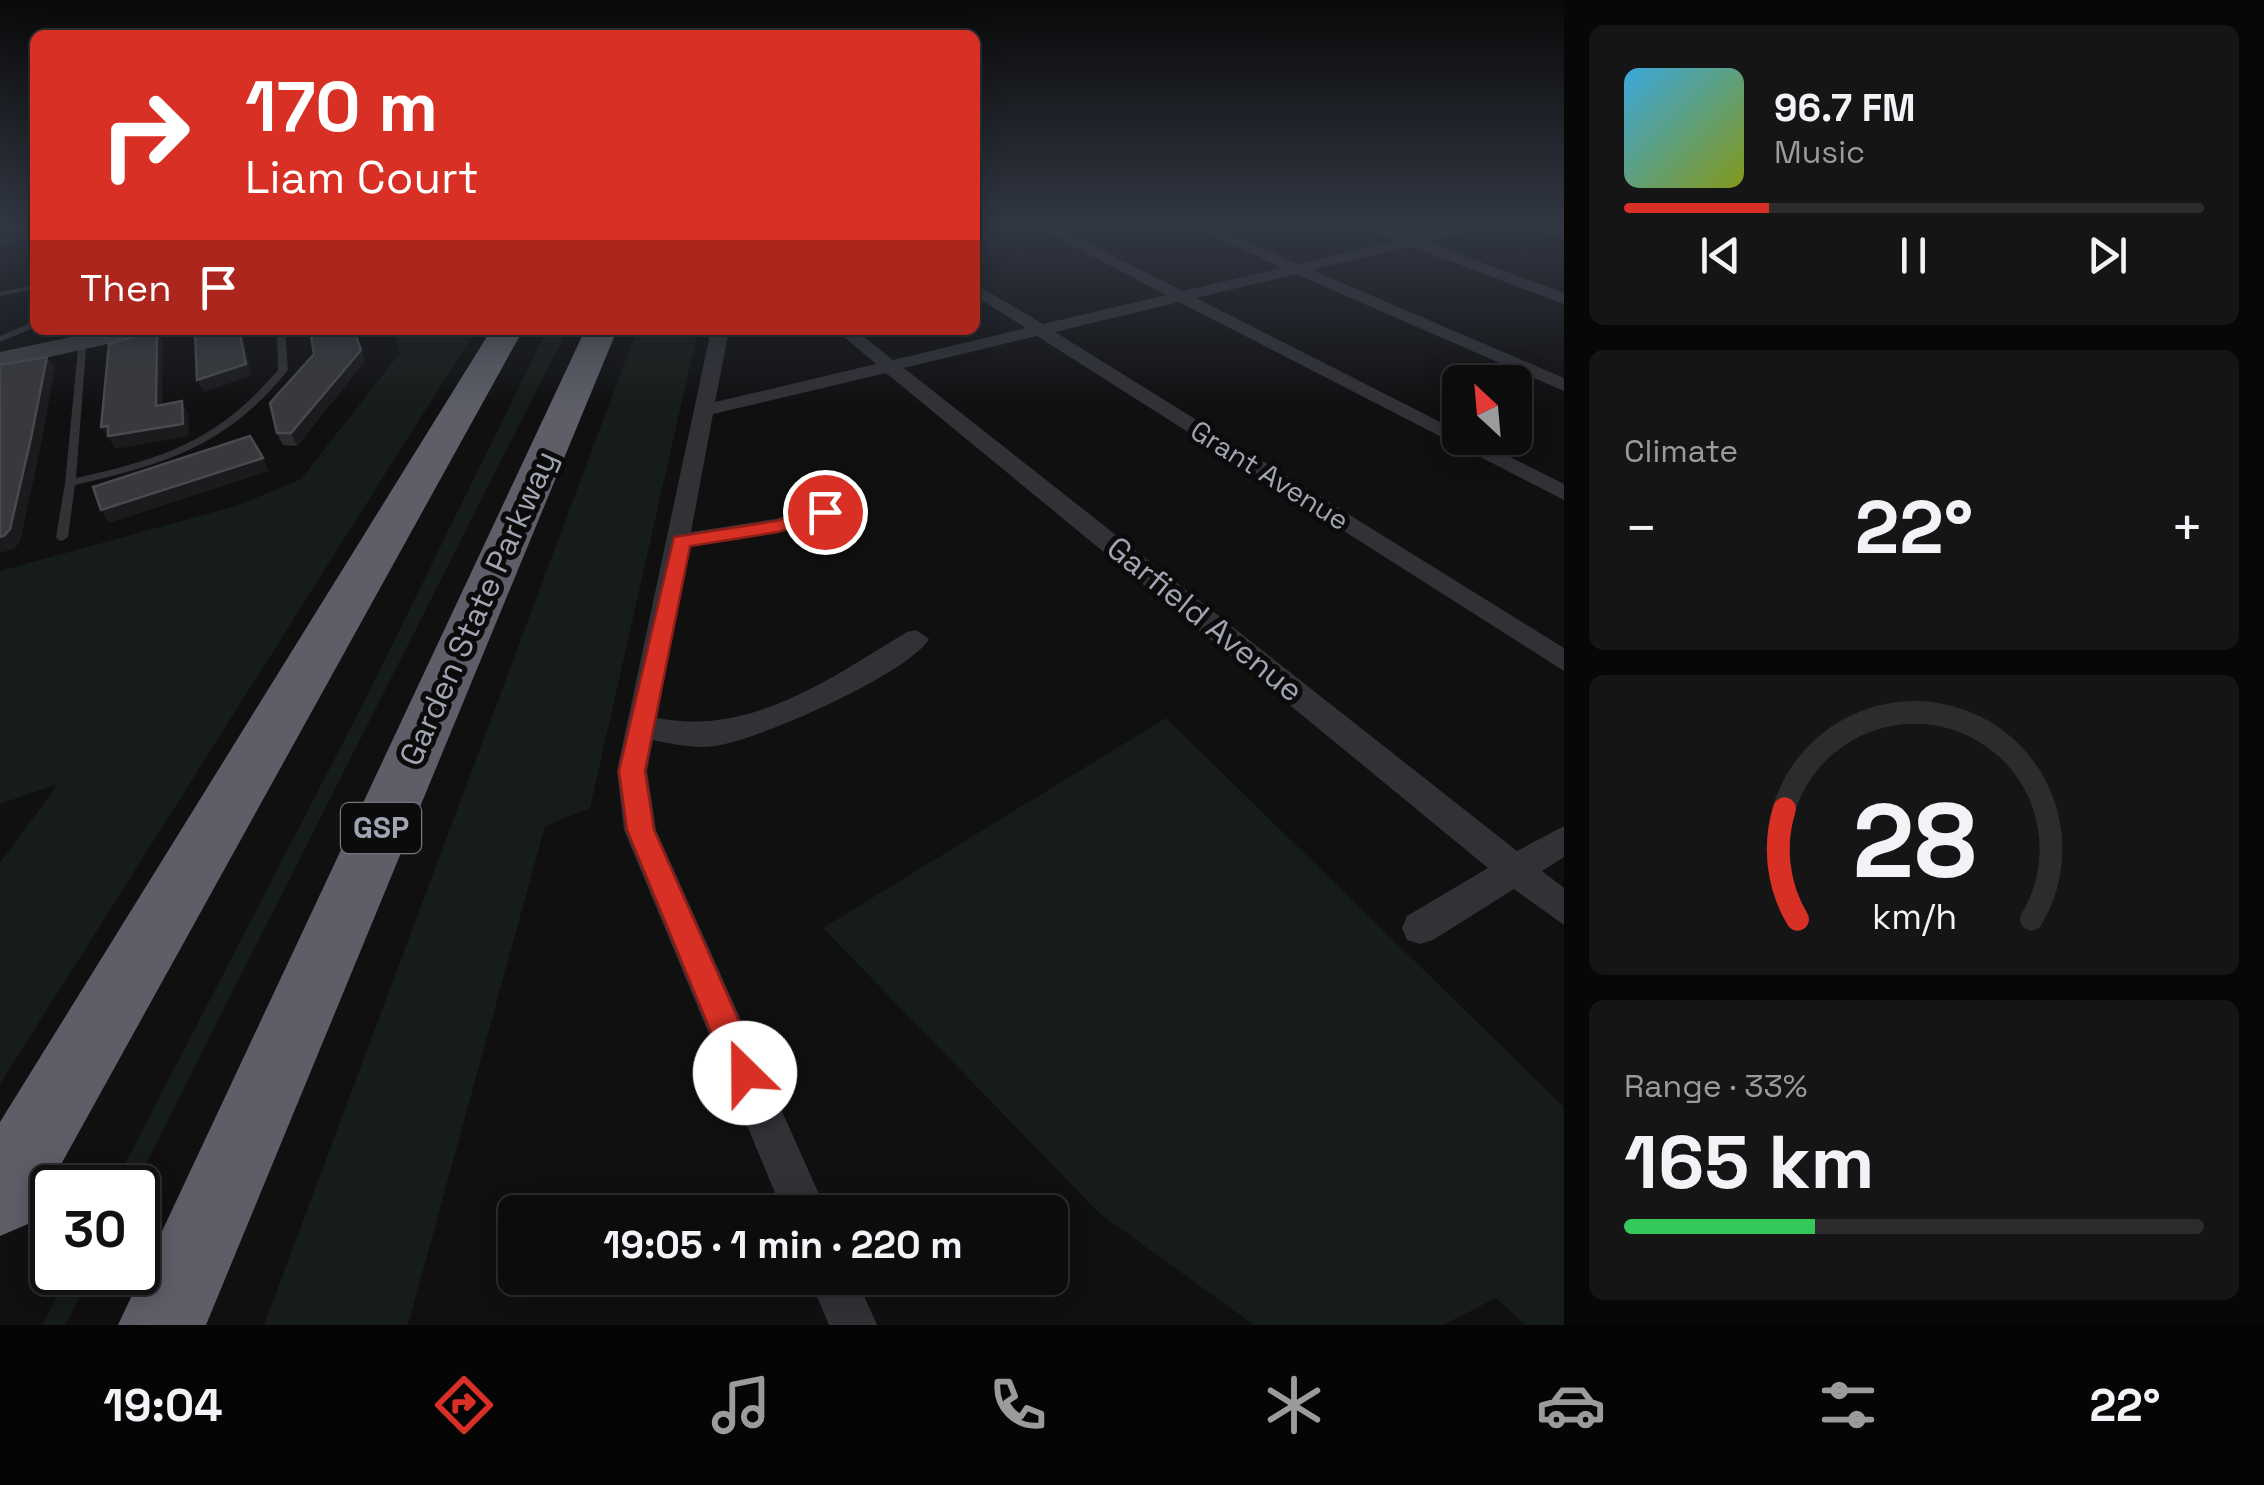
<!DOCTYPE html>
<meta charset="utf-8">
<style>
:root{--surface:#0c0c0d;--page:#151516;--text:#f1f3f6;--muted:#9a9b9d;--line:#2c2c2e;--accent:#d93025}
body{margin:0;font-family:"Space Grotesk",sans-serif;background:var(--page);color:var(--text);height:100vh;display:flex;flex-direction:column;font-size:38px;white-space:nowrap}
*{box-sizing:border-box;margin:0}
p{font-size:32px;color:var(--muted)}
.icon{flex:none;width:55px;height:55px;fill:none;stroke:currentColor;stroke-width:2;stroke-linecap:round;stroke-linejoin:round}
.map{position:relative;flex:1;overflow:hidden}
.drawer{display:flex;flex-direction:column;gap:25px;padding:25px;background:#070707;width:700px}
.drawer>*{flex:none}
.guide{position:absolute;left:30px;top:30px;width:950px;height:305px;border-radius:15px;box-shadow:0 5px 25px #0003,0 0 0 2px var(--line);background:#d93025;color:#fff;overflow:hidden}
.needle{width:65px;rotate:334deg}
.controls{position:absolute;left:1442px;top:365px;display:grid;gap:20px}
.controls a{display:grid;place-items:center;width:90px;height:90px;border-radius:15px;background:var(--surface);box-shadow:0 5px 25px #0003,0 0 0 2px var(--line);font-size:50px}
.speed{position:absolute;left:30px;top:1165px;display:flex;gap:20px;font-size:50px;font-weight:700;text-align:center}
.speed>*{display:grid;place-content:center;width:130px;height:130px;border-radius:50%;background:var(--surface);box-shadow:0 5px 25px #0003,0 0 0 2px var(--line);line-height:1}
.speed .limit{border:5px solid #111;border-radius:15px;background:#fff;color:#111}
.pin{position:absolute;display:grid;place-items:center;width:85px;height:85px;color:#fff;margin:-42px;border:5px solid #fff;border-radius:50%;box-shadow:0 2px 10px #0007}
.me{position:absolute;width:110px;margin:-55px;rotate:337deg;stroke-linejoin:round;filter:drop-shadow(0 0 8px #0008)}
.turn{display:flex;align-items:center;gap:35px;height:210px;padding:0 50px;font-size:45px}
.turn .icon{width:130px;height:130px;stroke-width:2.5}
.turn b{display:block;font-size:70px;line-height:85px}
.then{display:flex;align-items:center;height:95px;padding:0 50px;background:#0003;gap:20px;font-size:38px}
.big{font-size:75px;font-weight:700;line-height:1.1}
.drawer .widget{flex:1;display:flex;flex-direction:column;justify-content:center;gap:15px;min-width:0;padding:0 35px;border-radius:15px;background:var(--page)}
.drawer .dial{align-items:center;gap:0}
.dial svg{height:260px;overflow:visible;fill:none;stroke:var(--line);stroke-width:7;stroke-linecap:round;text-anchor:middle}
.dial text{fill:var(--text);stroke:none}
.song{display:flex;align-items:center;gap:30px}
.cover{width:120px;height:120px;border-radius:15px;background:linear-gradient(135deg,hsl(200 70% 55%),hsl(70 70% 35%))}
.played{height:10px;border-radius:5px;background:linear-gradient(90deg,var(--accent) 25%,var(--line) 25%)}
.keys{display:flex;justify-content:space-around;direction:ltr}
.heat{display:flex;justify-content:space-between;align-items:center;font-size:55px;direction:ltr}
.charge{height:15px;border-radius:8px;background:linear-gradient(90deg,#34c759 33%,var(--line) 0)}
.trip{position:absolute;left:498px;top:1195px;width:570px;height:100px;border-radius:15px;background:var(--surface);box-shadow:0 5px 25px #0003,0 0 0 2px var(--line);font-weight:700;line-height:100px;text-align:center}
.tabs{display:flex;height:160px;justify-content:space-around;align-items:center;background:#050505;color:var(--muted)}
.tabs .icon{width:70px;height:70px}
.tabs .active{color:var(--accent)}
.tabs b{font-size:45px;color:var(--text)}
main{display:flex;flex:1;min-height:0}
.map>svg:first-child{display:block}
</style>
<main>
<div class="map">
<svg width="1564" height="1325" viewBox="0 0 1564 1325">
<rect width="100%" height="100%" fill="#101011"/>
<path fill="#161c18" d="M 393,330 L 476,330 L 0,1084 L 0,863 L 58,784 L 0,804 L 0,571 L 236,506 L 301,479 L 400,353 Z
M 547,330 L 567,330 L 134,1187 L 113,1187 L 365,700 Z
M 637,330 L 698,330 L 590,808 L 545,826 L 408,1325 L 264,1325 Z
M 1166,718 L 1564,1107 L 1564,1325 L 1525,1325 L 1496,1298 L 1443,1325 L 1254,1325 L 1099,1213 L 823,928 Z
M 69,1273 L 91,1273 L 65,1325 L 42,1325 Z"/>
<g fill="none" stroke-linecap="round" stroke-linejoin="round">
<path fill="#313136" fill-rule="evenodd" d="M 32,227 L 35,229 L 35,238 L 0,243 L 0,239 L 34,234 L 28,230 L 0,232 L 0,228 Z
M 35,285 L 35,289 L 0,296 L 0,292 Z
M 35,321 L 35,327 L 0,342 L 0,336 Z
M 277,330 L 285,330 L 288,370 C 227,446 166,464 75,485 L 68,537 L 62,541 L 58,540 L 56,537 L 65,483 L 78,349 L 74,343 L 75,341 L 81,341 L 86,349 L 76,478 C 165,458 217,441 278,370 Z"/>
<path fill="#313136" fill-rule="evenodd" d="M 1031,223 L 1048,223 L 1183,291 L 1282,268 L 1185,223 L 1203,223 L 1299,264 L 1396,241 L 1355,223 C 1376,223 1398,238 1417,236 C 1444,233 1468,223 1496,223 L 1426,242 L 1564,293 L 1564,304 L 1410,246 L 1312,270 L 1564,378 L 1564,391 L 1296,274 L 1196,298 L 1460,432 L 1460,438 L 1472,438 L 1564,484 L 1564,500 L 1179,302 L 1055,332 L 1564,648 L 1564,671 L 1037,336 L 904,368 L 1517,851 L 1564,826 L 1564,857 L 1542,871 L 1564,888 L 1564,925 L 1514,889 L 1433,940 L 1420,944 L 1407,940 L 1402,928 L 1407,916 L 1488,868 L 886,373 L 713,414 L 691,532 L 775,519 L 825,505 L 836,512 L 778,533 L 689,547 L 657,718 C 752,736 829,679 907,632 L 916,630 L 929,639 C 908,674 759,740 715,746 C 694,749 673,744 653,740 L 647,771 L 656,830 L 827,1212 L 783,1212 L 624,830 L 617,771 L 711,330 L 729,330 L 715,402 L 876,364 L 836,330 L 856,330 L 893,360 L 1026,328 L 975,296 L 975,284 L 1043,324 L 1166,295 Z
M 1519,223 L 1539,223 L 1564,230 L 1564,239 Z
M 809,1278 L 856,1278 L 877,1325 L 829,1325 Z"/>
<path fill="#3f4046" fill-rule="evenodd" d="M 104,330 L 151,330 L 148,335 L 0,368 L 0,352 Z"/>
<path fill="#5d5e67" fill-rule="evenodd" d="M 491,330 L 523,330 L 28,1224 L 0,1236 L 0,1122 Z
M 585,330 L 617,330 L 206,1325 L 118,1325 Z"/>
</g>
<path fill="#2c2c2f" d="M 314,354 L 365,361 L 297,446 L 283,445 L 277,433 Z"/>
<path fill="#1b1b1d" d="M 157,330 L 163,341 L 162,418 L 156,406 Z
M 239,330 L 242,330 L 251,376 L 204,392 L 197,380 Z
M 354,330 L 365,361 L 297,446 L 291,433 Z
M 47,357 L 55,368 L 40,450 L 20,542 L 14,549 L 0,553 L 0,537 Z
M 182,401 L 188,413 L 189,436 L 116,449 L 101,427 Z
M 263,458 L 269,471 L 109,523 L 101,510 Z"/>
<path fill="#38393d" stroke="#494a4f" stroke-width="2.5" d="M 157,330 L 156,406 L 182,401 L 183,424 L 108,436 L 108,426 L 101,427 L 109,344 Z
M 195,330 L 239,330 L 246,364 L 197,380 Z
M 310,330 L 354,330 L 361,350 L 291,433 L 277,433 L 270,403 L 314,354 Z
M 47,357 L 31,438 L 10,529 L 4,536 L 0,537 L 0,365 Z
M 250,436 L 263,458 L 101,510 L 93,487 Z"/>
<linearGradient id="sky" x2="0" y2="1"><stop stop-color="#090909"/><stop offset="0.55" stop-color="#313743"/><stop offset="1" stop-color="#313743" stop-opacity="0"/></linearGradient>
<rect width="1564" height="408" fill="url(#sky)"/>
<path fill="#d93025" stroke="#8d1f18" stroke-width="2.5" d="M 825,507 L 832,508 L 832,516 L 778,532 L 690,546 L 645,771 L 654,830 L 762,1073 L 757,1085 L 745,1090 L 733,1085 L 627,830 L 619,771 L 674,537 L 776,521 Z"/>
<g text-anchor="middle" stroke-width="10" stroke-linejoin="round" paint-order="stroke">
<g font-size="28" fill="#a1a4b2" stroke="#0b0b0c">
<text transform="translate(1270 475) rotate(32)" y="10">Grant Avenue</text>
</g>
<rect fill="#0b0b0c" stroke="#747680" stroke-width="2.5" x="341" y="803" width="80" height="50" rx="8"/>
<g font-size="30" font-weight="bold" fill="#a1a4b2">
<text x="381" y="838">GSP</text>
</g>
<g font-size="32" fill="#a1a4b2" stroke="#0b0b0c">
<text transform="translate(478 608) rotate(-66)" y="11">Garden State Parkway</text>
<text transform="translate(1205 619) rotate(39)" y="11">Garfield Avenue</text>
</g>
</g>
</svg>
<div class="controls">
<a><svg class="needle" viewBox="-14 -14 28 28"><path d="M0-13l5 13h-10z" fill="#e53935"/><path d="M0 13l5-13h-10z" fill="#9a9b9d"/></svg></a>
</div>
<div class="speed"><div class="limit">30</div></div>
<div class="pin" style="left:825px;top:512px;background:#d93025"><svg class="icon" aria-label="arrive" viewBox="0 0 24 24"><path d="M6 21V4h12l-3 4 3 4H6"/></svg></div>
<svg class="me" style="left:745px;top:1073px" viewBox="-20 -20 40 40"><circle r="19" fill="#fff"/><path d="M0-13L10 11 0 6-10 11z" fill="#d93025"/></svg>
<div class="trip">19:05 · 1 min · 220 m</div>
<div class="guide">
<div class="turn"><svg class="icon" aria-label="right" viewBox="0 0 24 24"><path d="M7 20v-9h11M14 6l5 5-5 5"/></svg><div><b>170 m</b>Liam Court</div></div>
<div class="then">Then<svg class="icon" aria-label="arrive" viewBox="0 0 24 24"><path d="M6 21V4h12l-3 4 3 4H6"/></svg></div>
</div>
</div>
<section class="drawer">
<div class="widget">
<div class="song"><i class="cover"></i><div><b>96.7 FM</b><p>Music</p></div></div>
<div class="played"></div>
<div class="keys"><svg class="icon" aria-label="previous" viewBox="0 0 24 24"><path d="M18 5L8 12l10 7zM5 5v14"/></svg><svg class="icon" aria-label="pause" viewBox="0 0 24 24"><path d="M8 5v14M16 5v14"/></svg><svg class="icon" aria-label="next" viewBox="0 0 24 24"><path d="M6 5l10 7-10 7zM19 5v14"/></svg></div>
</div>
<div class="widget"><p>Climate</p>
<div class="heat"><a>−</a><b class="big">22°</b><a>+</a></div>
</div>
<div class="widget dial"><svg viewBox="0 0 100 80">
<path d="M14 69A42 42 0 1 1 86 69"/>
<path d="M14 69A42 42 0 0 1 10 35" stroke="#d93025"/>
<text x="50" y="56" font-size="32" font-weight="700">28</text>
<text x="50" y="72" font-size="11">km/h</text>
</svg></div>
<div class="widget"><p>Range · 33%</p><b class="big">165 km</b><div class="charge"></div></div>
</section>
</main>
<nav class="tabs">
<b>19:04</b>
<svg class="icon active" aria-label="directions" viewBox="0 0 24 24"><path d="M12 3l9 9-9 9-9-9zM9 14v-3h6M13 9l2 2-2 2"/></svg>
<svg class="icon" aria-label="music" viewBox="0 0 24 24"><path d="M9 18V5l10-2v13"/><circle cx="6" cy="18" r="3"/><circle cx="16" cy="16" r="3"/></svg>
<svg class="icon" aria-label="phone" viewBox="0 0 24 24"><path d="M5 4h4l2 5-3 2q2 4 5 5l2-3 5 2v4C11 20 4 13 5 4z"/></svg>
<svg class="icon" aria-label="climate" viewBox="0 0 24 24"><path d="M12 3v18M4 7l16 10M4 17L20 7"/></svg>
<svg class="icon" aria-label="car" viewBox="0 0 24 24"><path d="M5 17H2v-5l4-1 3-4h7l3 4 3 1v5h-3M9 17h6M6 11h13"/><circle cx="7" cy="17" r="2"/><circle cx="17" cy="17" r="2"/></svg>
<svg class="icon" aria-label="filters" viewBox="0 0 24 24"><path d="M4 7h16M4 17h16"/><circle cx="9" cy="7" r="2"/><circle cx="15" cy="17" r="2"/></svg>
<b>22°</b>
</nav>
